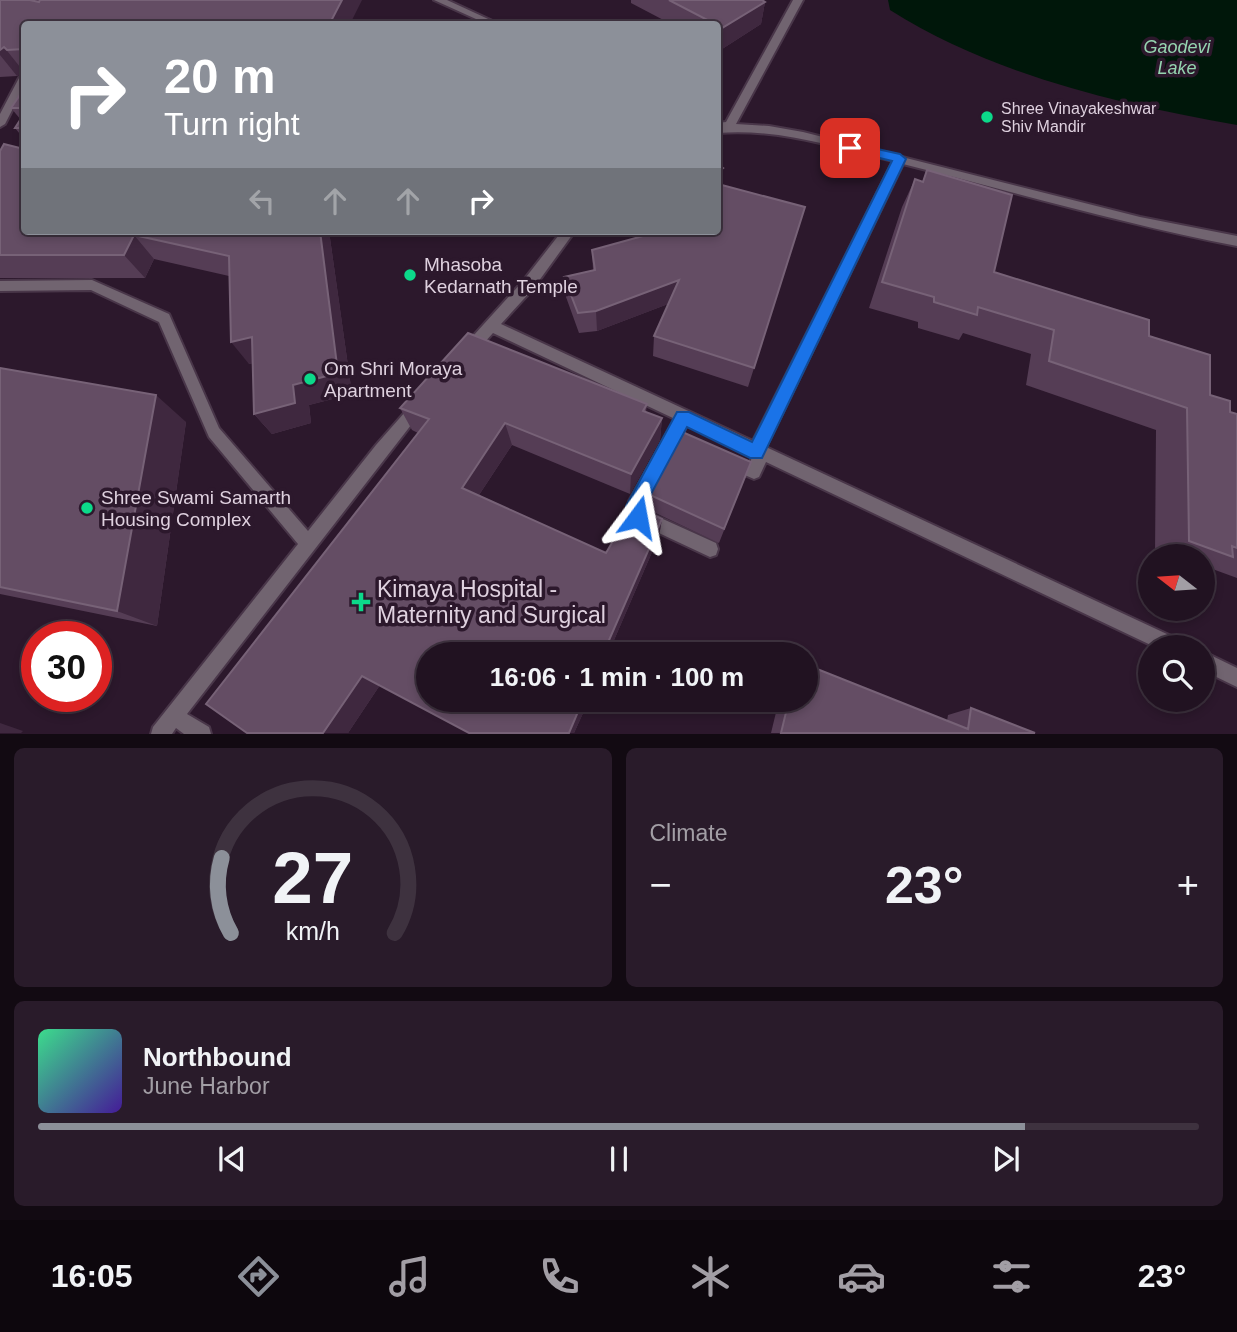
<!DOCTYPE html>
<meta charset="utf-8">
<style>
:root{--surface:#211221;--page:#291b2a;--text:#f1f3f6;--muted:#a29ea5;--line:#3e323f;--accent:#8c9099}
body{margin:0;font-family:Arial,sans-serif;background:var(--page);color:var(--text);height:100vh;display:flex;flex-direction:column;font-size:26px;white-space:nowrap}
*{box-sizing:border-box;margin:0}
p{font-size:23px;color:var(--muted)}
.icon{flex:none;width:38px;height:38px;fill:none;stroke:currentColor;stroke-width:2;stroke-linecap:round;stroke-linejoin:round}
.map{position:relative;height:734px;overflow:hidden}
.drawer{display:flex;flex-direction:column;gap:14px;padding:14px;background:#120a12;flex:1}
.drawer>*{flex:none}
.guide{position:absolute;left:21px;top:21px;width:700px;height:214px;border-radius:7px;box-shadow:0 4px 10px #0003,0 0 0 2px var(--line);background:#8c9099;color:#fff;overflow:hidden}
.needle{width:46px;rotate:287deg}
.controls{position:absolute;left:1138px;top:544px;display:grid;gap:14px}
.controls a{display:grid;place-items:center;width:77px;height:77px;border-radius:50%;background:var(--surface);box-shadow:0 4px 10px #0003,0 0 0 2px var(--line);font-size:35px}
.speed{position:absolute;left:21px;top:621px;display:flex;gap:14px;font-size:35px;font-weight:700;text-align:center}
.speed>*{display:grid;place-content:center;width:91px;height:91px;border-radius:50%;background:var(--surface);box-shadow:0 4px 10px #0003,0 0 0 2px var(--line);line-height:1}
.speed .limit{border:10px solid #d22;background:#fff;color:#111}
.pin{position:absolute;display:grid;place-items:center;width:60px;height:60px;color:#fff;margin:-30px;border-radius:14px;box-shadow:0 4px 10px #0006}
.me{position:absolute;width:77px;margin:-38px;rotate:13deg;stroke-linejoin:round;filter:drop-shadow(0 0 5px #0008)}
.turn{display:flex;align-items:center;gap:24px;height:147px;padding:0 28px;font-size:32px}
.turn .icon{width:91px;height:91px;stroke-width:2.5}
.turn b{display:block;font-size:49px;line-height:60px}
.lanes{display:flex;align-items:center;height:66px;padding:0 28px;background:#0003;justify-content:center;gap:35px;direction:ltr}
.lanes .off{opacity:.35}
.big{font-size:52px;font-weight:700;line-height:1.1}
.drawer .card{flex:1;display:flex;flex-direction:column;justify-content:center;gap:10px;min-width:0;padding:0 24px;border-radius:10px;background:var(--page)}
.drawer .dial{align-items:center;gap:0}
.dial svg{height:182px;overflow:visible;fill:none;stroke:var(--line);stroke-width:7;stroke-linecap:round;text-anchor:middle}
.dial text{fill:var(--text);stroke:none}
.song{display:flex;align-items:center;gap:21px}
.cover{width:84px;height:84px;border-radius:10px;background:linear-gradient(135deg,hsl(150 70% 55%),hsl(260 70% 35%))}
.played{height:7px;border-radius:4px;background:linear-gradient(90deg,var(--accent) 85%,var(--line) 85%)}
.keys{display:flex;justify-content:space-around;direction:ltr}
.heat{display:flex;justify-content:space-between;align-items:center;font-size:38px;direction:ltr}
.drawer .tiles{flex:1;display:grid;gap:14px;grid-template-columns:1fr 1fr}
.card:last-child{grid-column:span 2}
.trip{position:absolute;left:416px;top:642px;width:402px;height:70px;border-radius:35px;background:var(--surface);box-shadow:0 4px 10px #0003,0 0 0 2px var(--line);font-weight:700;line-height:70px;text-align:center}
.tabs{display:flex;height:112px;justify-content:space-around;align-items:center;background:#0d070d;color:var(--muted)}
.tabs .icon{width:49px;height:49px}
.tabs .current{color:var(--accent)}
.tabs b{font-size:32px;color:var(--text)}
.map>svg:first-child{display:block}
</style>
<div class="map">
<svg width="1237" height="734" viewBox="0 0 1237 734">
<rect width="100%" height="100%" fill="#2c182c"/>
<path fill="#00170a" d="M 888,0 L 1237,0 L 1237,125 C 1118,104 993,75 890,10 Z"/>
<g fill="none" stroke-linecap="round" stroke-linejoin="round">
<g stroke="#493649" stroke-width="4">
<path id="street" d="M 434,0 L 447,0 L 499,24 L 487,24 Z
M 793,0 L 803,0 L 736,124 L 769,126 L 803,132 L 1140,217 L 1237,236 L 1237,246 C 1124,224 1014,192 903,164 L 766,447 L 1184,642 L 1187,648 L 1157,648 L 766,462 L 759,477 L 754,479 L 726,467 L 723,462 L 726,457 L 731,455 L 750,463 L 752,457 L 749,454 L 687,425 L 643,510 L 716,543 L 718,549 L 716,555 L 710,557 L 629,519 L 627,514 L 629,501 L 675,419 L 493,333 L 474,354 L 464,354 L 462,350 L 464,346 L 523,281 L 562,231 L 575,231 L 533,289 L 501,324 L 753,441 L 893,161 C 835,147 777,128 718,133 L 718,123 L 726,122 Z
M 24,75 L 24,87 L 5,124 L 0,127 L 0,114 L 19,78 Z
M 92,280 L 169,314 L 219,428 L 308,531 L 376,445 L 413,403 L 418,401 L 423,403 L 425,407 L 187,714 L 209,727 L 211,734 L 184,734 L 176,728 L 172,734 L 151,734 L 153,727 L 298,544 L 209,437 L 159,322 L 91,290 L 0,291 L 0,281 Z
M 1202,651 L 1237,668 L 1237,687 L 1202,670 Z"/>
</g>
<use href="#street" fill="#716470" fill-rule="evenodd"/>
</g>
<path fill="#553d55" d="M 0,0 L 362,1 L 24,24 L 24,73 L 17,76 L 0,77 Z
M 631,0 L 762,0 L 765,2 L 761,24 L 719,51 L 718,50 L 718,24 L 671,24 L 631,3 Z
M 24,89 L 24,139 L 15,128 L 21,120 L 11,108 Z
M 0,151 L 24,231 L 329,231 L 352,394 L 309,405 L 311,423 L 272,434 L 254,414 L 253,363 L 249,364 L 229,276 L 154,259 L 145,278 L 0,278 Z
M 927,170 L 994,272 L 1149,336 L 1210,395 L 1230,412 L 1237,414 L 1237,578 L 1207,567 L 1202,569 L 1202,556 L 1155,556 L 1156,430 L 1026,385 L 1031,354 L 963,333 L 959,340 L 918,328 L 918,322 L 869,308 L 902,207 L 915,179 L 922,182 Z
M 720,185 L 805,207 L 748,387 L 653,356 L 654,336 L 668,304 L 597,331 L 579,333 L 566,297 L 564,277 L 593,270 L 592,250 L 718,231 Z
M 468,333 L 647,404 L 646,412 L 662,418 L 660,440 L 630,494 L 512,445 L 479,495 L 606,553 L 634,505 L 662,519 L 659,536 L 608,654 L 429,654 L 429,700 L 589,700 L 574,733 L 469,733 L 380,685 L 348,733 L 247,733 L 206,704 L 418,433 L 412,430 L 400,408 Z
M 0,368 L 186,422 L 157,626 L 0,594 Z
M 751,462 L 719,543 L 647,509 L 648,494 Z
M 779,700 L 807,700 L 947,721 L 948,715 L 971,708 L 1035,733 L 771,733 Z"/>
<path fill="#3f283f" d="M 342,0 L 362,0 L 350,24 L 330,23 Z
M 765,2 L 761,24 L 719,51 L 722,28 Z
M 4,47 L 24,72 L 17,76 L 0,55 L 0,50 Z
M 723,168 L 719,190 L 718,191 L 718,172 Z
M 320,231 L 329,231 L 352,394 L 309,405 L 311,423 L 272,434 L 254,414 L 293,385 Z
M 134,235 L 154,259 L 145,278 L 124,255 Z
M 679,280 L 676,301 L 597,331 L 596,311 Z
M 252,337 L 268,359 L 249,364 L 231,342 Z
M 156,395 L 186,422 L 157,626 L 117,611 Z
M 662,418 L 660,440 L 630,494 L 631,474 Z
M 505,423 L 512,445 L 471,507 L 462,488 Z
M 662,519 L 659,536 L 608,654 L 603,654 Z
M 362,676 L 380,685 L 348,733 L 323,733 Z
M 583,700 L 589,700 L 574,733 L 569,733 Z
M 0,723 L 23,731 L 21,733 L 0,733 Z"/>
<path fill="#644d64" stroke="#776277" stroke-width="2" d="M 0,0 L 30,0 L 39,2 L 40,0 L 342,0 L 330,23 L 459,24 L 24,24 L 24,49 L 7,50 L 4,47 L 0,50 Z
M 669,0 L 762,0 L 765,2 L 722,28 L 718,26 L 718,24 L 715,24 Z
M 459,21 L 531,22 L 535,24 L 461,24 Z
M 24,89 L 24,108 L 11,108 Z
M 24,114 L 24,128 L 15,128 Z
M 4,144 L 24,149 L 24,231 L 320,231 L 338,373 L 293,385 L 295,403 L 254,414 L 252,337 L 231,342 L 229,256 L 134,235 L 124,255 L 0,255 L 0,151 Z
M 718,165 L 723,168 L 718,172 Z
M 927,170 L 1012,195 L 994,272 L 1149,320 L 1149,336 L 1210,355 L 1210,395 L 1230,401 L 1230,412 L 1237,414 L 1237,548 L 1232,546 L 1233,557 L 1189,541 L 1187,408 L 1049,361 L 1054,330 L 978,307 L 977,315 L 934,302 L 934,297 L 882,282 L 915,179 L 923,182 Z
M 718,184 L 805,207 L 754,368 L 654,336 L 679,280 L 596,311 L 578,313 L 564,277 L 595,270 L 592,250 L 661,231 L 718,231 Z
M 468,333 L 647,404 L 643,411 L 662,418 L 631,474 L 505,423 L 462,488 L 606,553 L 634,505 L 662,519 L 603,654 L 429,654 L 429,700 L 583,700 L 569,733 L 469,733 L 362,676 L 323,733 L 247,733 L 206,704 L 429,419 L 400,408 Z
M 0,368 L 156,395 L 117,611 L 0,587 Z
M 680,431 L 751,462 L 724,529 L 648,494 Z
M 807,665 L 968,729 L 971,708 L 1035,733 L 781,733 L 789,700 L 807,700 Z"/>
<path fill="#1a73e8" stroke="#114b97" stroke-width="2" d="M 850,143 L 900,154 L 906,159 L 762,458 L 750,458 L 687,427 L 644,507 L 647,517 L 645,523 L 638,526 C 628,522 625,517 626,506 L 677,412 L 689,412 L 752,442 L 892,161 L 846,150 L 844,148 Z"/>
<g fill="#0cd98a" stroke="#2c182c" stroke-width="2.5">
<circle cx="987" cy="117" r="7"/>
<circle cx="410" cy="275" r="7"/>
<circle cx="310" cy="379" r="7"/>
<circle cx="87" cy="508" r="7"/>
<path d="M357.5 591.5h7v7h7v7h-7v7h-7v-7h-7v-7h7z"/>
</g>
<g text-anchor="middle" stroke-width="7" stroke-linejoin="round" paint-order="stroke">
<g font-size="16" fill="#dfd1df" stroke="#2c182c" text-anchor="start">
<text x="1001" y="114">Shree Vinayakeshwar<tspan x="1001" dy="18">Shiv Mandir</tspan></text>
</g>
<g font-size="18" font-style="italic" fill="#95d4b0" stroke="#2c182c">
<text x="1177" y="53">Gaodevi<tspan x="1177" dy="21">Lake</tspan></text>
</g>
<g font-size="19" fill="#dfd1df" stroke="#2c182c" text-anchor="start">
<text x="424" y="271">Mhasoba<tspan x="424" dy="22">Kedarnath Temple</tspan></text>
<text x="324" y="375">Om Shri Moraya<tspan x="324" dy="22">Apartment</tspan></text>
<text x="101" y="504">Shree Swami Samarth<tspan x="101" dy="22">Housing Complex</tspan></text>
</g>
<g font-size="23" fill="#dfd1df" stroke="#2c182c" text-anchor="start">
<text x="377" y="597">Kimaya Hospital -<tspan x="377" dy="26">Maternity and Surgical</tspan></text>
</g>
</g>
</svg>
<div class="controls">
<a><svg class="needle" viewBox="-14 -14 28 28"><path d="M0-13l5 13h-10z" fill="#e53935"/><path d="M0 13l5-13h-10z" fill="#a29ea5"/></svg></a>
<a><svg class="icon" aria-label="search" viewBox="0 0 24 24"><circle cx="10" cy="10" r="6"/><path d="M15 15l6 6"/></svg></a>
</div>
<div class="speed"><div class="limit">30</div></div>
<div class="pin" style="left:850px;top:148px;background:#d93025"><svg class="icon" aria-label="arrive" viewBox="0 0 24 24"><path d="M6 21V4h12l-3 4 3 4H6"/></svg></div>
<svg class="me" style="left:638px;top:517px" viewBox="-20 -20 40 40"><path d="M0-17L14 15 0 8-14 15z" fill="#1a73e8" stroke="#fff" stroke-width="4"/></svg>
<div class="trip">16:06 · 1 min · 100 m</div>
<div class="guide">
<div class="turn"><svg class="icon" aria-label="right" viewBox="0 0 24 24"><path d="M7 20v-9h11M14 6l5 5-5 5"/></svg><div><b>20 m</b>Turn right</div></div>
<div class="lanes"><svg class="icon off" aria-label="left" viewBox="0 0 24 24"><path d="M17 20v-9H6M10 6l-5 5 5 5"/></svg><svg class="icon off" aria-label="ahead" viewBox="0 0 24 24"><path d="M12 20V5M6 11l6-6 6 6"/></svg><svg class="icon off" aria-label="ahead" viewBox="0 0 24 24"><path d="M12 20V5M6 11l6-6 6 6"/></svg><svg class="icon" aria-label="right" viewBox="0 0 24 24"><path d="M7 20v-9h11M14 6l5 5-5 5"/></svg></div>
</div>
</div>
<section class="drawer">
<div class="tiles">
<div class="card dial"><svg viewBox="0 0 100 80">
<path d="M14 69A42 42 0 1 1 86 69"/>
<path d="M14 69A42 42 0 0 1 10 36" stroke="#8c9099"/>
<text x="50" y="56" font-size="32" font-weight="700">27</text>
<text x="50" y="72" font-size="11">km/h</text>
</svg></div>
<div class="card"><p>Climate</p>
<div class="heat"><a>−</a><b class="big">23°</b><a>+</a></div>
</div>
<div class="card">
<div class="song"><i class="cover"></i><div><b>Northbound</b><p>June Harbor</p></div></div>
<div class="played"></div>
<div class="keys"><svg class="icon" aria-label="previous" viewBox="0 0 24 24"><path d="M18 5L8 12l10 7zM5 5v14"/></svg><svg class="icon" aria-label="pause" viewBox="0 0 24 24"><path d="M8 5v14M16 5v14"/></svg><svg class="icon" aria-label="next" viewBox="0 0 24 24"><path d="M6 5l10 7-10 7zM19 5v14"/></svg></div>
</div>
</div>
</section>
<nav class="tabs">
<b>16:05</b>
<svg class="icon current" aria-label="directions" viewBox="0 0 24 24"><path d="M12 3l9 9-9 9-9-9zM9 14v-3h6M13 9l2 2-2 2"/></svg>
<svg class="icon" aria-label="music" viewBox="0 0 24 24"><path d="M9 18V5l10-2v13"/><circle cx="6" cy="18" r="3"/><circle cx="16" cy="16" r="3"/></svg>
<svg class="icon" aria-label="phone" viewBox="0 0 24 24"><path d="M5 4h4l2 5-3 2q2 4 5 5l2-3 5 2v4C11 20 4 13 5 4z"/></svg>
<svg class="icon" aria-label="climate" viewBox="0 0 24 24"><path d="M12 3v18M4 7l16 10M4 17L20 7"/></svg>
<svg class="icon" aria-label="car" viewBox="0 0 24 24"><path d="M5 17H2v-5l4-1 3-4h7l3 4 3 1v5h-3M9 17h6M6 11h13"/><circle cx="7" cy="17" r="2"/><circle cx="17" cy="17" r="2"/></svg>
<svg class="icon" aria-label="filters" viewBox="0 0 24 24"><path d="M4 7h16M4 17h16"/><circle cx="9" cy="7" r="2"/><circle cx="15" cy="17" r="2"/></svg>
<b>23°</b>
</nav>
